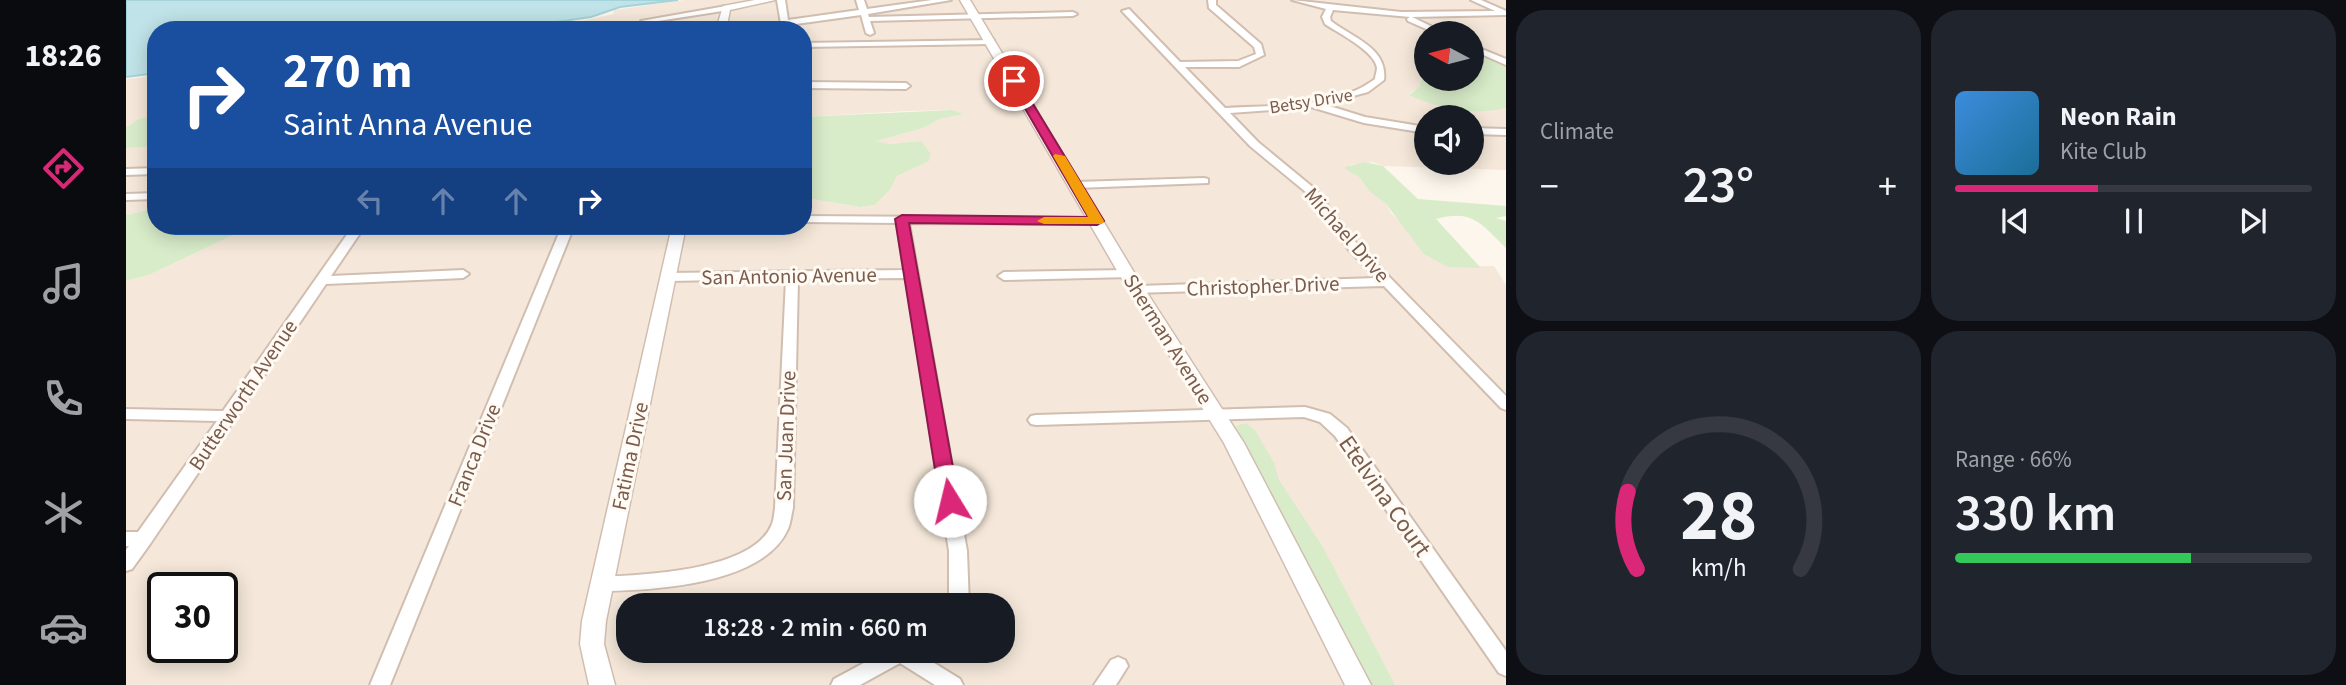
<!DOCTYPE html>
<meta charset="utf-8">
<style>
:root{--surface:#171b24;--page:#20242c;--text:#f1f3f6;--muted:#9ea1a6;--line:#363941;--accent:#db2777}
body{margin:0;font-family:"Source Sans 3",sans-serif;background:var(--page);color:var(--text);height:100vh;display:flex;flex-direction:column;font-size:26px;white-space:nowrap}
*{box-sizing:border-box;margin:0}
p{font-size:23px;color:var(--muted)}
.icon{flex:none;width:38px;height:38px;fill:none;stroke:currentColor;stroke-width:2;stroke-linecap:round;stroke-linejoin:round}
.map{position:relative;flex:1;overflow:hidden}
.side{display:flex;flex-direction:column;gap:10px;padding:10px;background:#0d0f14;width:840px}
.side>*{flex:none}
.banner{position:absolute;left:21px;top:21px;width:665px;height:214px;border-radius:28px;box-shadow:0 4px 18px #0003;background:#1a4fa0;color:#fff;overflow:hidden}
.needle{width:46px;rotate:277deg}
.tools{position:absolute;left:1288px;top:21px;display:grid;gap:14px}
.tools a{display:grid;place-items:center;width:70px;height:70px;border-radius:50%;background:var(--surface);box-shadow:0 4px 18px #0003;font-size:35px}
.speed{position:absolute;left:21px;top:572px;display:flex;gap:14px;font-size:35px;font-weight:700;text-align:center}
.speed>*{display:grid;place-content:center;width:91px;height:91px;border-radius:50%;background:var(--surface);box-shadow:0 4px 18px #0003;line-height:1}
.speed .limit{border:4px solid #111;border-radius:10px;background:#fff;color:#111}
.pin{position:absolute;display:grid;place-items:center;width:60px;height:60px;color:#fff;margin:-30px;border:4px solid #fff;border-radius:50%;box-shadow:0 2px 7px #0007}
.me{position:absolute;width:77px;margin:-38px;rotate:351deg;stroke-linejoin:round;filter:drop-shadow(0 0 5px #0008)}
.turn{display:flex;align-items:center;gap:24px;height:147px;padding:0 21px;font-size:32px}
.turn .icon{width:91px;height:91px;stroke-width:2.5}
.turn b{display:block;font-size:49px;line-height:60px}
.lanes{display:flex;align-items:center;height:66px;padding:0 21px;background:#0003;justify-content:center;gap:35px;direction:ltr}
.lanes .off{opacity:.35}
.big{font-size:52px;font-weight:600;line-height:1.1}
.side .widget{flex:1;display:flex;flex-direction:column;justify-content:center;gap:10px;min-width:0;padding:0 24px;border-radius:28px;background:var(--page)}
.side .dial{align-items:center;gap:0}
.dial svg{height:182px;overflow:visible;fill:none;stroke:var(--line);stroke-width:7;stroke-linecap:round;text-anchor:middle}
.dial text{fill:var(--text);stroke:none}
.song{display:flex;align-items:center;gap:21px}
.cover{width:84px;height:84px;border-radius:10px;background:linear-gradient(135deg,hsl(210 70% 55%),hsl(200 70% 35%))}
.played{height:7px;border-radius:4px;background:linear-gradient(90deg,var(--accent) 40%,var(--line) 40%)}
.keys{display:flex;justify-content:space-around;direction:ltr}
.heat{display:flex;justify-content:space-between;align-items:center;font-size:38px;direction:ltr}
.charge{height:10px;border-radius:5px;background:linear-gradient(90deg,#34c759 66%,var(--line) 0)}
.side .tiles{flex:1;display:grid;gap:10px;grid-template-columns:repeat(2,1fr)}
.trip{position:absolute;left:490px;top:593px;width:399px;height:70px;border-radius:28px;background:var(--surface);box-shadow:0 4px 18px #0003;font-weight:600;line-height:70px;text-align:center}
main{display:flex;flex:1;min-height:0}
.tab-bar{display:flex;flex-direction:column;width:126px;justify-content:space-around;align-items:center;background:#090b0e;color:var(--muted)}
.tab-bar .icon{width:49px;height:49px}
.tab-bar .active{color:var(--accent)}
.tab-bar b{font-size:32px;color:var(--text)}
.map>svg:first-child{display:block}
</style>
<main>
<nav class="tab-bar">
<b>18:26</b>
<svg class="icon active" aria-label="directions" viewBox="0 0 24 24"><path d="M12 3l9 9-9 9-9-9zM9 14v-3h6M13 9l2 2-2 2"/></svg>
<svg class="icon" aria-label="music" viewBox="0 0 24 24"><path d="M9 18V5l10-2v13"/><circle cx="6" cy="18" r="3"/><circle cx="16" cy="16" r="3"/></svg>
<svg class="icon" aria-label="phone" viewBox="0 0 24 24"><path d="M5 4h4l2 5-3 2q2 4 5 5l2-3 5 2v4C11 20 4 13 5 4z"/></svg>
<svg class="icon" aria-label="climate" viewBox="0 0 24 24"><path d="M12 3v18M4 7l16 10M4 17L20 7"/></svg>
<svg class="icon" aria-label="car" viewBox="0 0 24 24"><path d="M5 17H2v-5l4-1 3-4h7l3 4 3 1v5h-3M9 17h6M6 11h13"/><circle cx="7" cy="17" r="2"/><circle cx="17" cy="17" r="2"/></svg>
</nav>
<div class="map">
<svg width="1380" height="685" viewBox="0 0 1380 685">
<rect width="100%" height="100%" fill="#fdf6ec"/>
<path fill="#f5e8da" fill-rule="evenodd" d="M 558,0 L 1380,0 L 1380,67 L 1346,52 L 1346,33 L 1300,33 L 1300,67 L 1293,87 L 1283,94 L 1317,108 L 1350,111 L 1380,108 L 1380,170 L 1257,166 L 1247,162 L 1224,165 L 1220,170 L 1233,177 L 1244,192 L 1260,204 L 1265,213 L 1322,267 L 1368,266 L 1380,285 L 1380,685 L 0,685 L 0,281 L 25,274 L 126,226 L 677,226 L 677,194 L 685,199 L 734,207 L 749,205 L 764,190 L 771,176 L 802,161 L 795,141 L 764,144 L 749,141 L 797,128 L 814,119 L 837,114 L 826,110 L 782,111 L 677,117 L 677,30 L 418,30 L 487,14 L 488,10 ZM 1300,117 L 1346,117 L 1346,163 L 1300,163 ZM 37,588 L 96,588 L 96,648 L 37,648 ZM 502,606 L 877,606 L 877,651 L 502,651 Z
M 30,76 L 30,115 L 13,119 L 0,127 L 0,79 Z
M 30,147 L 30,208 L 0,215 L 0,148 Z"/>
<path fill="#d8ecc9" d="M 1346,52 L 1380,67 L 1380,108 C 1346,116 1314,109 1283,95 L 1293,87 L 1300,67 L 1300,79 L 1346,79 Z
M 826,110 L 838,114 L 814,119 L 797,128 L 750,141 L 764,144 L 795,141 L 805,154 L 803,161 L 771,176 L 764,190 L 749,205 L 734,207 L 685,199 L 677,194 L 677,117 Z
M 30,115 L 30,147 L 0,148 L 0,127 L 13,119 Z
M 1239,162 L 1257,166 L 1292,199 L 1380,206 L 1380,216 L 1370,218 L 1380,221 L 1380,248 C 1355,224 1347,209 1310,219 L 1355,268 L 1322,267 L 1298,254 L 1260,204 L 1244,192 L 1233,177 L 1220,170 L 1219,167 Z
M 30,208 L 30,226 L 126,226 L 25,274 L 0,281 L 0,215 Z
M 1120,423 L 1129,430 L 1148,463 L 1153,480 L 1197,547 L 1269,685 L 1242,685 L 1128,470 L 1110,426 Z"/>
<path fill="#bfe3e8" stroke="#a5d3da" stroke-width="2" d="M 0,0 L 552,0 L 494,7 L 465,17 L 423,23 L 406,30 L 30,30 L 30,73 L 0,77 Z"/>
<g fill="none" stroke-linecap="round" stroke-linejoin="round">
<g stroke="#d1beb0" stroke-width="4">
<path id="minor" d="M 651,0 L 659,0 L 662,20 L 733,10 L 730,0 L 738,0 L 741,9 L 806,0 L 825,0 L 742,14 L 743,17 L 947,12 L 951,14 L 947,16 L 744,21 L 748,33 L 744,35 L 740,33 L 735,15 L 663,25 L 664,30 L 656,30 Z
M 1082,0 L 1090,0 L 1090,5 L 1135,44 L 1138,55 L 1113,67 L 1059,67 L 1099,108 C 1147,105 1209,109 1249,79 C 1249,75 1251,72 1251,68 C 1249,51 1212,33 1199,24 L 1196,17 L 1200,9 L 1166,0 L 1275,12 L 1369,11 L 1345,0 L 1355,0 L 1380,11 L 1380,15 L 1286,17 L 1319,33 L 1309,33 L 1282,21 L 1281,19 L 1284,17 L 1207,10 L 1204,17 L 1205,21 C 1227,38 1262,48 1258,80 L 1242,92 L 1197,104 L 1239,117 L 1300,127 L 1300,133 L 1238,123 L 1185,107 L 1104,113 L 1132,142 L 1189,189 L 1231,244 L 1380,396 L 1380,410 L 1375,408 L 1258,286 L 1007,293 L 1006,290 L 1012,286 L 1250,278 L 1223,250 L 1181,193 L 1124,146 L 996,11 L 1003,9 L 1054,62 L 1112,61 L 1130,54 L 1128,47 L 1083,8 Z
M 600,6 L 604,8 L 603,10 L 519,23 L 515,21 Z
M 868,40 L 868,44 L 865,44 L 677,47 L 677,43 Z
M 1346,45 L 1380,59 L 1380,65 L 1346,50 Z
M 677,82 L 780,83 L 784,86 L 780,89 L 677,88 Z
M 1346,128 L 1380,129 L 1380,135 L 1346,134 Z
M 30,168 L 30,174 L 0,175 L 0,169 Z
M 1078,178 L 1082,179 L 1082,183 L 950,188 L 945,185 L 950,182 Z
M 30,193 L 30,199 L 0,200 L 0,194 Z
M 677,216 L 971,218 L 977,221 L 971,224 L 783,223 L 841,551 L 843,606 L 823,606 L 823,551 L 780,278 L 672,279 L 667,508 C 665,515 665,522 662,529 C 637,585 528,590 476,591 L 469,589 L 467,584 L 469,579 L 476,577 C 518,575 628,571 646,524 C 648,519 648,513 649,508 L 660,279 L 542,281 L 536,277 L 542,273 L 778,270 L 771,223 L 677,222 Z
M 227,226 L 239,226 L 205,276 L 337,270 L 343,274 L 337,278 L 200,284 L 24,544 L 6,569 L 0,571 L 0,550 L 3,546 L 0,546 L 0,532 L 12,532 L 91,421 L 0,419 L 0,409 L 97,411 Z
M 436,226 L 448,226 L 264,685 L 244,685 Z
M 1001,270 L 1007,274 L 1005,277 L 878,280 L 872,276 L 878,272 Z
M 1179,407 L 1204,414 L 1221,428 L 1380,651 L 1380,676 L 1373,673 L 1209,436 L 1194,422 L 1178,417 L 910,425 L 905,424 L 902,420 L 905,416 L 910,415 Z
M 760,651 L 789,651 L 834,679 L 837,685 L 809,685 L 774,663 L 734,685 L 705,685 L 708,679 Z
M 992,657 L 999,660 L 1002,666 L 990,685 L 968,685 L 985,660 Z"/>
</g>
<g stroke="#d1beb0" stroke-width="3">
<path id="tertiary" d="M 629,0 L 649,0 L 604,10 L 600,30 L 590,30 L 597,6 Z
M 834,0 L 844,0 L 1009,274 L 1118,443 L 1245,685 L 1219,685 L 1098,443 L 993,274 Z
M 546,226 L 560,226 L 480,621 L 478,644 L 489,685 L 463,685 L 454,644 L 456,621 Z"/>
</g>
<use href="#minor" fill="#fff" fill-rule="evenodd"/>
<use href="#tertiary" fill="#fff" fill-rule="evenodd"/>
</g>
<path fill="#db2777" stroke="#8e194d" stroke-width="2" d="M 884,79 L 893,81 L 978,221 L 971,225 L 783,223 L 833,501 L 831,506 L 817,506 L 814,501 L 769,219 L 776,215 L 962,217 L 883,81 Z"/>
<path fill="#f59e0b" d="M 929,154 L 939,156 L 978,221 L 976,224 L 918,224 L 911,221 L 918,217 L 962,217 L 927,156 Z"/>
<g text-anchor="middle" stroke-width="6" stroke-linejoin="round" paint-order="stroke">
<g font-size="18" fill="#7a5c4d" stroke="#fffaf3">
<text transform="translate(1185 101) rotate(-9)" y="6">Betsy Drive</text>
</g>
<g font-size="21" fill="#7a5c4d" stroke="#fffaf3">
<text transform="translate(1221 235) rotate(49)" y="7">Michael Drive</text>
<text transform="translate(663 276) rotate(-1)" y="7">San Antonio Avenue</text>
<text transform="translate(1137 286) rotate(-2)" y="7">Christopher Drive</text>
<text transform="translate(1042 339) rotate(58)" y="7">Sherman Avenue</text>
<text transform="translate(117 395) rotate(-56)" y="7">Butterworth Avenue</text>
<text transform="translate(660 436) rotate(-88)" y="7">San Juan Drive</text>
<text transform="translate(348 455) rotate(-68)" y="7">Franca Drive</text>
<text transform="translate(504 456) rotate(-78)" y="7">Fatima Drive</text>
</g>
<g font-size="24" fill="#7a5c4d" stroke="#fffaf3">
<text transform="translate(1259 496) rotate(55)" y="8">Etelvina Court</text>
</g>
</g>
</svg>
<div class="tools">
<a><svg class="needle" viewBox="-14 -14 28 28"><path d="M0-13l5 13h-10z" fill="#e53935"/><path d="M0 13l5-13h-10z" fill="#9ea1a6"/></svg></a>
<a><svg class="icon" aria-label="sound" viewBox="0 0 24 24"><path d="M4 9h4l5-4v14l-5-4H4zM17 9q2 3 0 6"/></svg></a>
</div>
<div class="speed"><div class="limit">30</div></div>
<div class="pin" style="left:888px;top:81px;background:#d93025"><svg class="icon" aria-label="arrive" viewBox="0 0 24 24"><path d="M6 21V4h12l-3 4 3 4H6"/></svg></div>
<svg class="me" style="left:824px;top:501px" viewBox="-20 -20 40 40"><circle r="19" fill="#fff"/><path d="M0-13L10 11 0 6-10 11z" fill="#db2777"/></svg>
<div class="trip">18:28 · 2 min · 660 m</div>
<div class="banner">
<div class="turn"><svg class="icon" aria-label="right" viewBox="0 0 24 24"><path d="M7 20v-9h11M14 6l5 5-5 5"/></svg><div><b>270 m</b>Saint Anna Avenue</div></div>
<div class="lanes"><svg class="icon off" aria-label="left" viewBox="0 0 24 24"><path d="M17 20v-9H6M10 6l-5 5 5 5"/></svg><svg class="icon off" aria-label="ahead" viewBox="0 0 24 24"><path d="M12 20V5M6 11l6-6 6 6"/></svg><svg class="icon off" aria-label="ahead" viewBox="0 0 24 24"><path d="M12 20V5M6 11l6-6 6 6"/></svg><svg class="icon" aria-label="right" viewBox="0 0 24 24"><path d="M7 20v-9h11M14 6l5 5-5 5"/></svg></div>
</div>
</div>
<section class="side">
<div class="tiles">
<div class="widget"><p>Climate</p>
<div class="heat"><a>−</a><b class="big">23°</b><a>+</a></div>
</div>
<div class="widget">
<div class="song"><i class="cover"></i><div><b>Neon Rain</b><p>Kite Club</p></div></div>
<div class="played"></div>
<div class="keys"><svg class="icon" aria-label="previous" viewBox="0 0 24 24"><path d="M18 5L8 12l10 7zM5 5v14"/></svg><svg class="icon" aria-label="pause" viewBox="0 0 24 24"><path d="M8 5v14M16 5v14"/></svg><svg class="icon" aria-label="next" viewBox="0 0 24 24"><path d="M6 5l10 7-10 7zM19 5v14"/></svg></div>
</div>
<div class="widget dial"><svg viewBox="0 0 100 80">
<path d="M14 69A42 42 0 1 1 86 69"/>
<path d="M14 69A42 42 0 0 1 10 35" stroke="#db2777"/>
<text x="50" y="56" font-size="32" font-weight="700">28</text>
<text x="50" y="72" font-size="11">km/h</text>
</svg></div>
<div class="widget"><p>Range · 66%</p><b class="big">330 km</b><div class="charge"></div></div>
</div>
</section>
</main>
